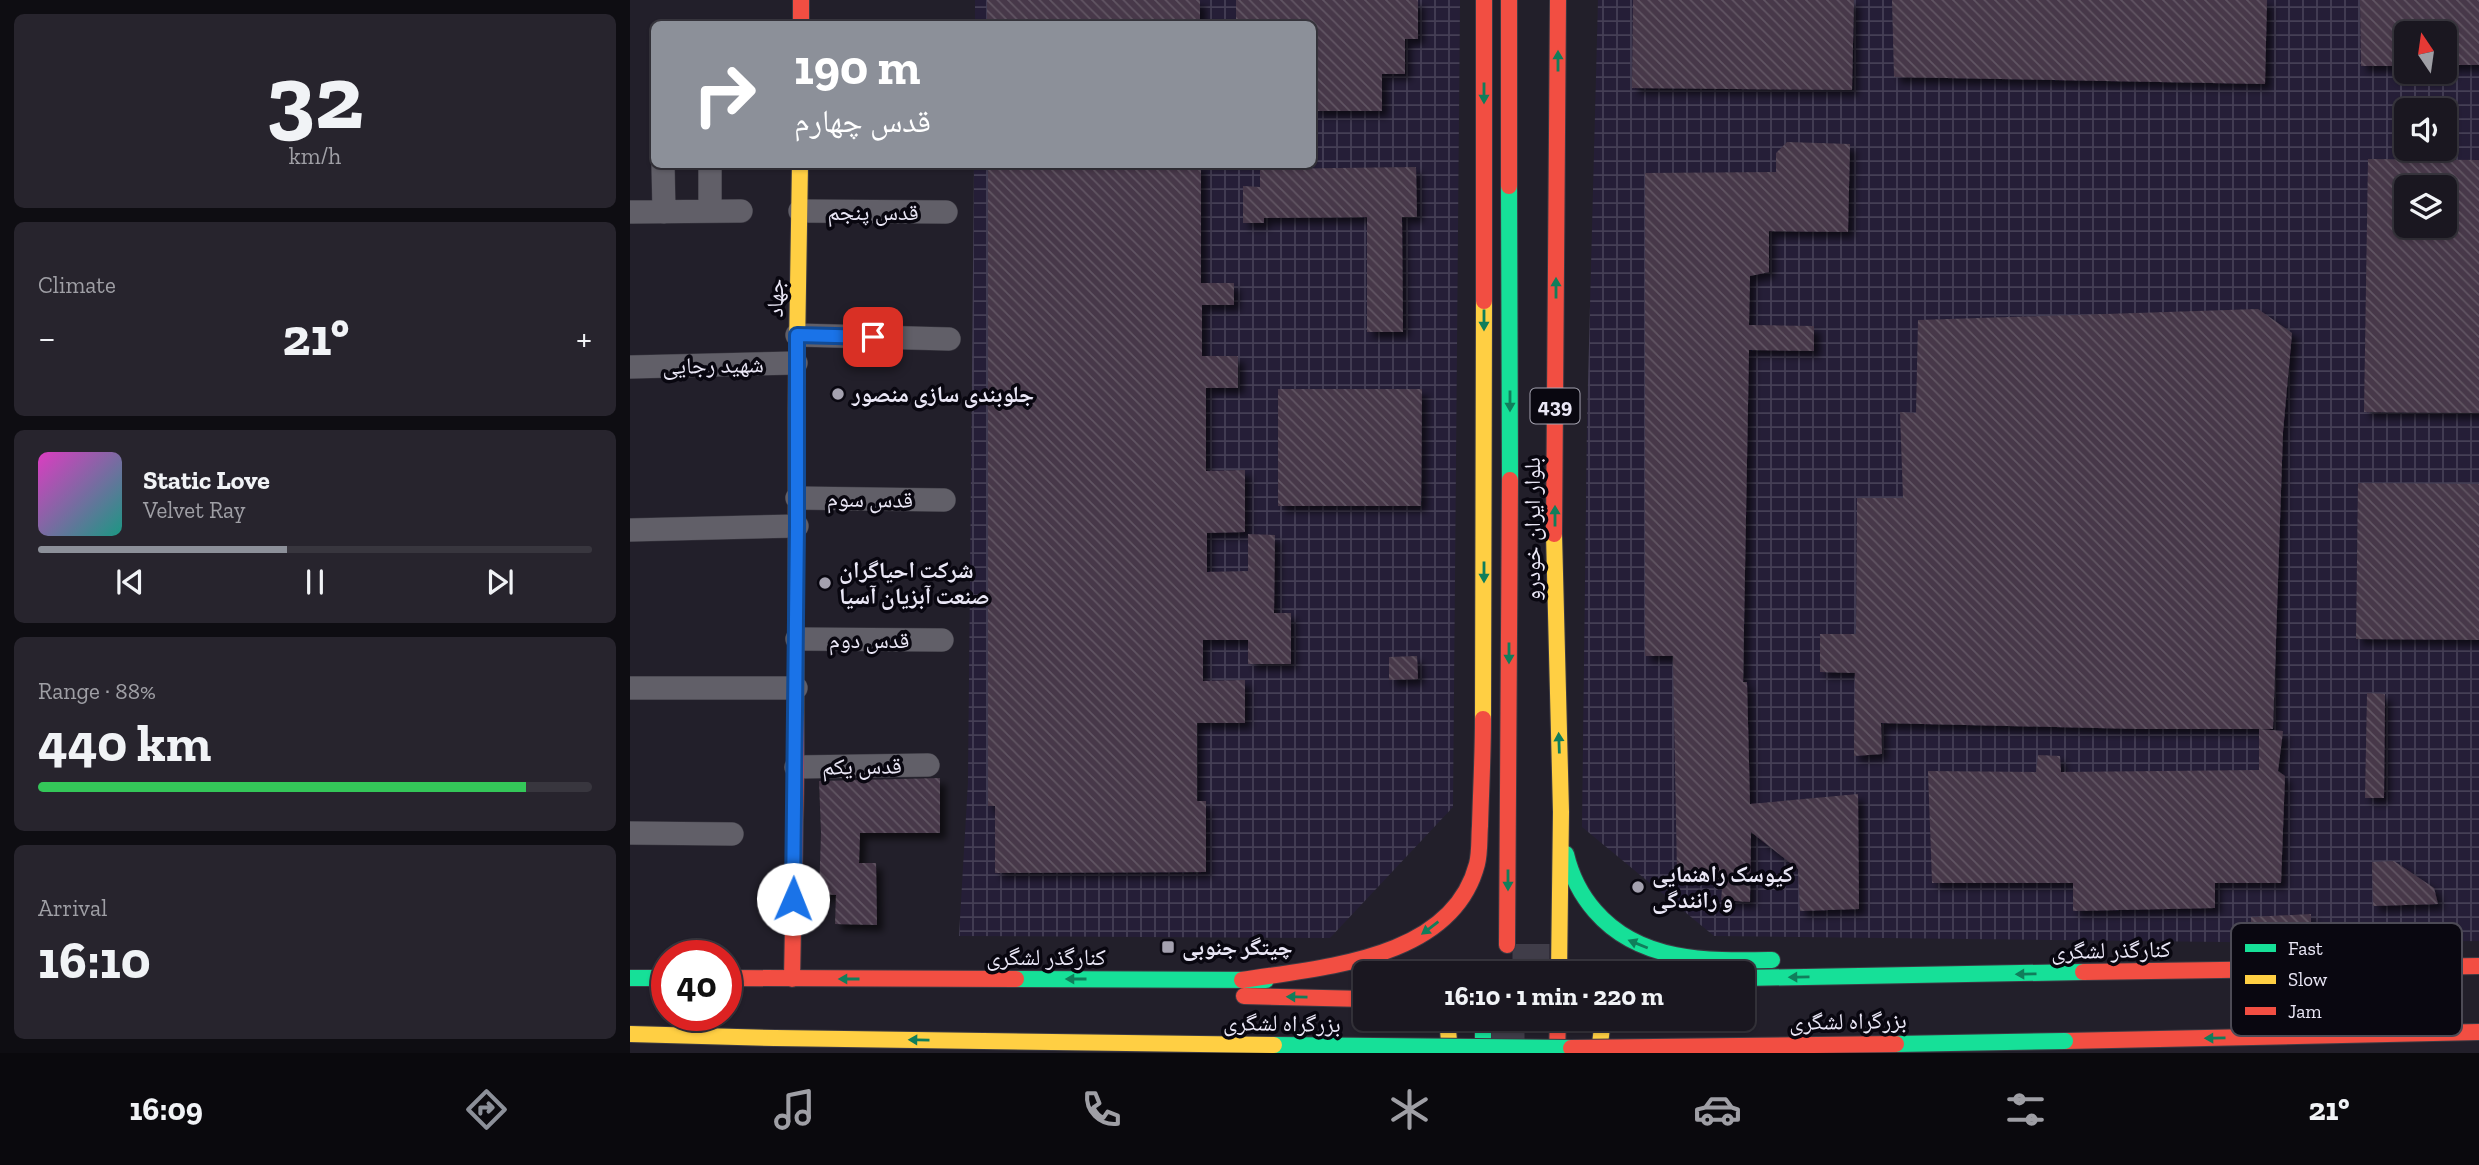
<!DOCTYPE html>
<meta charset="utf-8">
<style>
:root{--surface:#1a1720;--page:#27242d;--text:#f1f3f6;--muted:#9f9fa5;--line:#38363e;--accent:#8c9099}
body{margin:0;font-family:"Zilla Slab","Noto Naskh Arabic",serif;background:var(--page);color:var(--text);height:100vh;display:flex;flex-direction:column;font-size:26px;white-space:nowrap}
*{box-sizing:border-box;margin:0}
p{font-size:23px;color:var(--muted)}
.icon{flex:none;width:38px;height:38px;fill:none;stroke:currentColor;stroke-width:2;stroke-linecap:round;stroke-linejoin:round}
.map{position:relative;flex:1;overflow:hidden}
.sheet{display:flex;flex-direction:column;gap:14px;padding:14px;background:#0e0d12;width:630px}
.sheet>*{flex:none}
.guide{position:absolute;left:21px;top:21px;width:665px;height:147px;border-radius:10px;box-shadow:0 2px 5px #0004,0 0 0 2px var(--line);background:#8c9099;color:#fff;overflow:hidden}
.needle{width:46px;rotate:347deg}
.fabs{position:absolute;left:1764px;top:21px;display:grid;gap:14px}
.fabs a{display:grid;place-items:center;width:63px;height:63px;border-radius:10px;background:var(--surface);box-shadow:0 2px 5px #0004,0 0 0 2px var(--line);font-size:35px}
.speed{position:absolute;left:21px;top:940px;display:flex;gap:14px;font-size:35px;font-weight:700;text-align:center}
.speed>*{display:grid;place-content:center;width:91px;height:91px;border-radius:50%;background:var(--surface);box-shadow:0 2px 5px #0004,0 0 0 2px var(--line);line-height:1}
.speed .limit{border:10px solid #d22;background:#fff;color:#111}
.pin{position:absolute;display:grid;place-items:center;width:60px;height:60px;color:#fff;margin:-30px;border-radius:14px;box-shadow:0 4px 10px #0006}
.me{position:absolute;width:77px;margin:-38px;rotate:1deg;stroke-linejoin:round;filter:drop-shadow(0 0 5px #0008)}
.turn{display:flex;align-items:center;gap:24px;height:147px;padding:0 28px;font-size:32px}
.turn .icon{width:91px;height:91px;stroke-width:2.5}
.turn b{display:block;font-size:49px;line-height:60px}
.big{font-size:52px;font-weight:700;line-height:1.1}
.sheet .card{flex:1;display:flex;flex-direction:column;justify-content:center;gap:10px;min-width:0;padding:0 24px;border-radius:10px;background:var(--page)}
.sheet .dial{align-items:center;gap:0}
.dial b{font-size:91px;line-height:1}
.song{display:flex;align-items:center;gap:21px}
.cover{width:84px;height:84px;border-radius:10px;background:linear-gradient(135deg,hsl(310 70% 55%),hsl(170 70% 35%))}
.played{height:7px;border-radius:4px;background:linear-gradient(90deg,var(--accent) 45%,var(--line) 45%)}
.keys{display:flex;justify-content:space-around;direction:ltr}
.heat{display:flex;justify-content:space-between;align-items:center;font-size:38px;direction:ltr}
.charge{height:10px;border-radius:5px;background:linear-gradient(90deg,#34c759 88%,var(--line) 0)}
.trip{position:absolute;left:723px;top:961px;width:402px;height:70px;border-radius:10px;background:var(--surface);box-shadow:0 2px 5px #0004,0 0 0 2px var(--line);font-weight:700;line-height:70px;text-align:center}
.dock{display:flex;height:112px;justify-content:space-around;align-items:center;background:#0a090d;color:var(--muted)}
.dock .icon{width:49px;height:49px}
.dock .current{color:var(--accent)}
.dock b{font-size:32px;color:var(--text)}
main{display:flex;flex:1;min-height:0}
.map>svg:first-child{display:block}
</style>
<main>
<section class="sheet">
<div class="card dial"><b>32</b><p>km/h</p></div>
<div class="card"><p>Climate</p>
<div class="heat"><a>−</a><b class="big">21°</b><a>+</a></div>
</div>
<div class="card">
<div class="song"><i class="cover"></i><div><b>Static Love</b><p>Velvet Ray</p></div></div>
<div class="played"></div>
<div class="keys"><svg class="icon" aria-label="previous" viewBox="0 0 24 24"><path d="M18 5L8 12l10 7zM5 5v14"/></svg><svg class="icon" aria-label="pause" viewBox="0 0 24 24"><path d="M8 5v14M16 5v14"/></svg><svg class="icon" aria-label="next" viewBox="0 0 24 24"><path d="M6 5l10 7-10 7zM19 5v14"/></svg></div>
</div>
<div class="card"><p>Range · 88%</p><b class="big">440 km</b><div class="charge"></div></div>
<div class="card"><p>Arrival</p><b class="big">16:10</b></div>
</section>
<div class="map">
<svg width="1849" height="1053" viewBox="0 0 1849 1053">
<defs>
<pattern id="industrial-grid" width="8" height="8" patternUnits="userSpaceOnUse" patternTransform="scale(1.75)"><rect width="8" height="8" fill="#251e37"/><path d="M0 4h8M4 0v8" fill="none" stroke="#453f55"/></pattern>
<pattern id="building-back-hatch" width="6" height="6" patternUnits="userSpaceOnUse" patternTransform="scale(1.75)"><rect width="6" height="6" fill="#463848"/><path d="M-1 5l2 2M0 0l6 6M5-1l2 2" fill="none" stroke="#615563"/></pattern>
<filter id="shadow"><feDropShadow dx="6" dy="6" stdDeviation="3.5" flood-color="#0009"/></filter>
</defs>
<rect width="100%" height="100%" fill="#221f2a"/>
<path fill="url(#industrial-grid)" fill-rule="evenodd" d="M 345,0 L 830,0 L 823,807 L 700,938 L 329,936 L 338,782 L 344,165 L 682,164 L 682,24 L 345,24 Z
M 968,0 L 1849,0 L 1849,941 L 1690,943 L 1084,936 L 952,827 L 957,421 ZM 1776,33 L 1815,33 L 1815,72 L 1776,72 ZM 1776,110 L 1815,110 L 1815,149 L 1776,149 ZM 1776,187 L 1815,187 L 1815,226 L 1776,226 Z"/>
<path fill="url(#building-back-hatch)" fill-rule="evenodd" filter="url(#shadow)" d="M 357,0 L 570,0 L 570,24 L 357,24 Z
M 606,0 L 788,0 L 788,39 L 775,39 L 775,74 L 752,74 L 752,111 L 682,111 L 682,24 L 606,24 Z
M 1003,0 L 1224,0 L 1222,90 L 1002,88 Z
M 1262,0 L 1637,0 L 1635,84 L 1264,77 Z
M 1730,0 L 1849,0 L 1849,65 L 1815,65 L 1815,33 L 1776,33 L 1776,66 L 1731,66 Z
M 1157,142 L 1220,144 L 1218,232 L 1139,231 L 1139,272 L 1120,276 L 1119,325 L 1184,326 L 1184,351 L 1119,350 L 1113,682 L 1117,682 L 1120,804 L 1228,794 L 1229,909 L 1170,911 L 1168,869 L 1121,832 L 1120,902 L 1091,900 L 1093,879 L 1047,875 L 1043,656 L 1015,656 L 1015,173 L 1146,172 L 1146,153 Z
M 1738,159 L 1849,160 L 1849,413 L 1734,412 ZM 1776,187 L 1815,187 L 1815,226 L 1776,226 Z
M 358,164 L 571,164 L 571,283 L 604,283 L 604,305 L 572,305 L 572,356 L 608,356 L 608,388 L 576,388 L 576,471 L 615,470 L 615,532 L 577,533 L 577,572 L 618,571 L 618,534 L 645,535 L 644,613 L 661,613 L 661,664 L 618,664 L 618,640 L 573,640 L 573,681 L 615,680 L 615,723 L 567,723 L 567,801 L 576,801 L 576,872 L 365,873 L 365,806 L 358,806 Z
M 786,167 L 787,217 L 772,217 L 773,332 L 737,332 L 737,217 L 634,218 L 634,223 L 613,223 L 613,186 L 630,187 L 630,169 Z
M 1628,309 L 1662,333 L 1653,432 L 1643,729 L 1508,729 L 1251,723 L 1252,754 L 1224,756 L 1225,673 L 1190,672 L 1190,634 L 1226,634 L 1227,498 L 1273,498 L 1270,412 L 1286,413 L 1288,320 Z
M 648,389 L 792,389 L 791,506 L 648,506 Z
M 1728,483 L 1849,484 L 1849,640 L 1726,639 Z
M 787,656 L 788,679 L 759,680 L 759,657 Z
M 1737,693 L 1755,694 L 1754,798 L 1735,798 Z
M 1629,729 L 1653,731 L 1648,771 L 1655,776 L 1651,883 L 1585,883 L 1585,908 L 1443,911 L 1443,883 L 1302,883 L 1298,771 L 1406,772 L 1408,755 L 1430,756 L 1431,772 L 1629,770 Z
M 310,778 L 310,833 L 230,833 L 229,863 L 246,863 L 247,925 L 205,924 L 206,895 L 189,894 L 191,833 L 189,781 Z
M 1764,861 L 1804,888 L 1808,904 L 1743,906 L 1742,862 Z
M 1681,914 L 1681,931 L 1621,932 L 1621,917 Z"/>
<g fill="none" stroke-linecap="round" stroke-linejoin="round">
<path stroke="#403d49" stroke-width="37" stroke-dasharray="37 18" stroke-linecap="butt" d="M 901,973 L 901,944
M 876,1053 L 876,1018"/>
<g stroke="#3c3a43" stroke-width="24">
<path id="street" d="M 33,164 L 34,212
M 80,211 L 80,164
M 170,211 L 316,212
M 0,212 L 111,211
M 167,335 L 319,339
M 0,367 L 166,363
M 167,498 L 314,500
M 0,530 L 167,526
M 167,639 L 312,640
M 0,688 L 166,688
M 166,767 L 298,765
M 0,833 L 102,834"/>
</g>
<g stroke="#3c3a43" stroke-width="18">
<path id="fast" d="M 879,186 L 880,480
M 936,854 C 941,875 951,895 965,911 C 1010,963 1079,961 1142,960
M 0,978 L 37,978
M 1113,978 L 1453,972
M 386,979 L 636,980
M 853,1018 L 853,1053"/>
</g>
<g stroke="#3c3a43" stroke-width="18">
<path id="slow" d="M 166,410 L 170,164
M 924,534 L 931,812 L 929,973
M 853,719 L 854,301
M 817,1018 L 820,1053
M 0,1034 L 145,1038
M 969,1053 L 972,1027 L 977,1018"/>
</g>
<g stroke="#3c3a43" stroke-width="18">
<path id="jam" d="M 171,0 L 171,24
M 879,0 L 879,186
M 854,301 L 854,0
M 924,534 L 928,0
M 877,945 L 880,480
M 1453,972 L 1849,966
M 96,978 L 386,979
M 162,979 L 166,767 L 166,410
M 612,980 C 693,967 822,960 847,864 C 850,852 849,838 850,826 C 851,790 853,754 853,719
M 614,996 L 735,999
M 1435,1041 L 1849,1032
M 927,1053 L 928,1018"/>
</g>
<use href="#street" stroke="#615f68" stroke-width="23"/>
<use href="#fast" stroke="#16e098" stroke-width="16"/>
<use href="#slow" stroke="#ffcf43" stroke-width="16"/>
<use href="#jam" stroke="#f24e42" stroke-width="16"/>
<g stroke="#3c3a43" stroke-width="18" stroke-linecap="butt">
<path id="fast-bridge" d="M 1266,1044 L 1435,1041
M 644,1045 L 941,1048"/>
</g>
<g stroke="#3c3a43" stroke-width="18" stroke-linecap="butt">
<path id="slow-bridge" d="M 145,1038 L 644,1045"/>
</g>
<g stroke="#3c3a43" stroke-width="18" stroke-linecap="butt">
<path id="jam-bridge" d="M 941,1048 L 1266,1044"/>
</g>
<use href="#fast-bridge" stroke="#16e098" stroke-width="16"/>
<use href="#slow-bridge" stroke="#ffcf43" stroke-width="16"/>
<use href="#jam-bridge" stroke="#f24e42" stroke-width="16"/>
</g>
<defs><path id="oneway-solid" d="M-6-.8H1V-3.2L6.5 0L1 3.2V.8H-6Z" transform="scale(1.75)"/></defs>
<g fill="#107e5b">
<use href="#oneway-solid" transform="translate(928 61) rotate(-90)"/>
<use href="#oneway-solid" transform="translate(854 93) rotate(90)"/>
<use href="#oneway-solid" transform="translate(926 288) rotate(-90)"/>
<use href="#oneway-solid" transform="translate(854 320) rotate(90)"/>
<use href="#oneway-solid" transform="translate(880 401) rotate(90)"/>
<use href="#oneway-solid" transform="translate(925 516) rotate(-90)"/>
<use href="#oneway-solid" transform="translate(854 572) rotate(90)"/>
<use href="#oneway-solid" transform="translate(879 653) rotate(90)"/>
<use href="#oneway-solid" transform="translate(929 743) rotate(-92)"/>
<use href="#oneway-solid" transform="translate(878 880) rotate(90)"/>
<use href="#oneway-solid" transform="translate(800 928) rotate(143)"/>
<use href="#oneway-solid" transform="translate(1008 944) rotate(-158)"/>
<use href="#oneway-solid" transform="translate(1396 974) rotate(179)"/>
<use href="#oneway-solid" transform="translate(1169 977) rotate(179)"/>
<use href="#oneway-solid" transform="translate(219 979) rotate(-180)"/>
<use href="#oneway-solid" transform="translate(446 979) rotate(-180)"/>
<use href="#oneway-solid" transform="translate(667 997) rotate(-179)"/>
<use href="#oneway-solid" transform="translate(1585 1038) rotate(179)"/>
<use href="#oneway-solid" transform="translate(289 1040) rotate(-179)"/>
</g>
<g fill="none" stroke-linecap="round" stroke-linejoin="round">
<g stroke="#114b97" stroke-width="18">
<path id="route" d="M 163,899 L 167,526 L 167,335 L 243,337"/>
</g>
<use href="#route" stroke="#1a73e8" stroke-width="12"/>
</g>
<g fill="#a4a1af" stroke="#090710" stroke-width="2.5">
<circle cx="208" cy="394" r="7"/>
<circle cx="195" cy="583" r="7"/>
<circle cx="1008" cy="887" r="7"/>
<rect x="531" y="940" width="14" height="14" rx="3.5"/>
</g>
<g text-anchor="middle" stroke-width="7" stroke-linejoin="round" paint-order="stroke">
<rect fill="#090710" stroke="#a6a4b1" stroke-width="2" x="900.5" y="388.5" width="49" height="35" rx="5"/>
<g font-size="21" font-weight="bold" fill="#eae7f6">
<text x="925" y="413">439</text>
</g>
<g font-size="23" fill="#eae7f6" stroke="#090710">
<text x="243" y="220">قدس پنجم</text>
<text transform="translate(145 298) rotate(-89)" y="8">جهاد</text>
<text transform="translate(83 365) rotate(-1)" y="8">شهید رجایی</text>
<text transform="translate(240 499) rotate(1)" y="8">قدس سوم</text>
<text transform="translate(902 529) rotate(-90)" y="8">بلوار ایران خودرو</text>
<text x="239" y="648">قدس دوم</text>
<text transform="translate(232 766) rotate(-1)" y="8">قدس یکم</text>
<text transform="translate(1481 950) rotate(-1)" y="8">کنارگذر لشگری</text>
<text x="416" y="965">کنارگذر لشگری</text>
<text transform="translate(1218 1021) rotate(-1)" y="8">بزرگراه لشگری</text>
<text transform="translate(652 1023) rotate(1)" y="8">بزرگراه لشگری</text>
</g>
<g font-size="23" font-weight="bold" fill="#eae7f6" stroke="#090710" text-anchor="start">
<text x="222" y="402">جلوبندی سازی منصور</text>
<text x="209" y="578">شرکت احیاگران<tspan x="209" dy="26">صنعت آبزیان آسیا</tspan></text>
<text x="1022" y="882">کیوسک راهنمایی<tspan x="1022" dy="26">و رانندگی</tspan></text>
<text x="552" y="955">چیتگر جنوبی</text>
</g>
</g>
<rect x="1601" y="923" width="231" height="113" rx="10" fill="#090710" stroke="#4c4a55" stroke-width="2"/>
<rect x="1615" y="944" width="31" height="8" fill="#16e098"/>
<rect x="1615" y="975" width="31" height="9" fill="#ffcf43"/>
<rect x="1615" y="1007" width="31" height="8" fill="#f24e42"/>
<g font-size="19" fill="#eae7f6">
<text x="1658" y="955">Fast</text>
<text x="1658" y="986">Slow</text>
<text x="1658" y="1018">Jam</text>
</g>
</svg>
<div class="fabs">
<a><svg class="needle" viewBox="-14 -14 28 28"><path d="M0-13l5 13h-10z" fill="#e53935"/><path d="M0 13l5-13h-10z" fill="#9f9fa5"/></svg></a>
<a><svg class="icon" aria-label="sound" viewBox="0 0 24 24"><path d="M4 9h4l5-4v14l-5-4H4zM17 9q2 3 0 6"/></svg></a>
<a><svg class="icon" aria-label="layers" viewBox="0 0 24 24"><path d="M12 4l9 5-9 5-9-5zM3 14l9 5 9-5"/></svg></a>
</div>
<div class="speed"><div class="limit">40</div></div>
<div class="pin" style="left:243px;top:337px;background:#d93025"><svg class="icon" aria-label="arrive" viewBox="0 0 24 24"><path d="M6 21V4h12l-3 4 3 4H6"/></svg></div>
<svg class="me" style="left:163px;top:899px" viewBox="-20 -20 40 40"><circle r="19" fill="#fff"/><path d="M0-13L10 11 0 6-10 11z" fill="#1a73e8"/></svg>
<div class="trip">16:10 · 1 min · 220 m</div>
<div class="guide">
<div class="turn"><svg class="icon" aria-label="right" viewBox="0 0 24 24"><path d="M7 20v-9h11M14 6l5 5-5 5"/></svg><div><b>190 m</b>قدس چهارم</div></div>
</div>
</div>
</main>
<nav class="dock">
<b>16:09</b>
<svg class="icon current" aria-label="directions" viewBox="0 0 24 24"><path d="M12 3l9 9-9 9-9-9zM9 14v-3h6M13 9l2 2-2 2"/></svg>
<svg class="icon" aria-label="music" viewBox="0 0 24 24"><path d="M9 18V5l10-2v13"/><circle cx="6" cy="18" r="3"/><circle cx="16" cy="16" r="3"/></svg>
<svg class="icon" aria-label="phone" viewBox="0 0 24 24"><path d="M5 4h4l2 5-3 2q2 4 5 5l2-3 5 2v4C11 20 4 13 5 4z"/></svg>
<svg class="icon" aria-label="climate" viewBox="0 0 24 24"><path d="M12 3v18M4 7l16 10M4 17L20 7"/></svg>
<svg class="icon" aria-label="car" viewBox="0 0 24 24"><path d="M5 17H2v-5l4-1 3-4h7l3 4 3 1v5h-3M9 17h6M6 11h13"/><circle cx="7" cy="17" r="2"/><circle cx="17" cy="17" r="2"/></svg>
<svg class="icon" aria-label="filters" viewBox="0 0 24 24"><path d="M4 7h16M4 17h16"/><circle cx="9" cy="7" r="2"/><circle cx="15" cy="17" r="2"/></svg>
<b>21°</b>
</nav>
